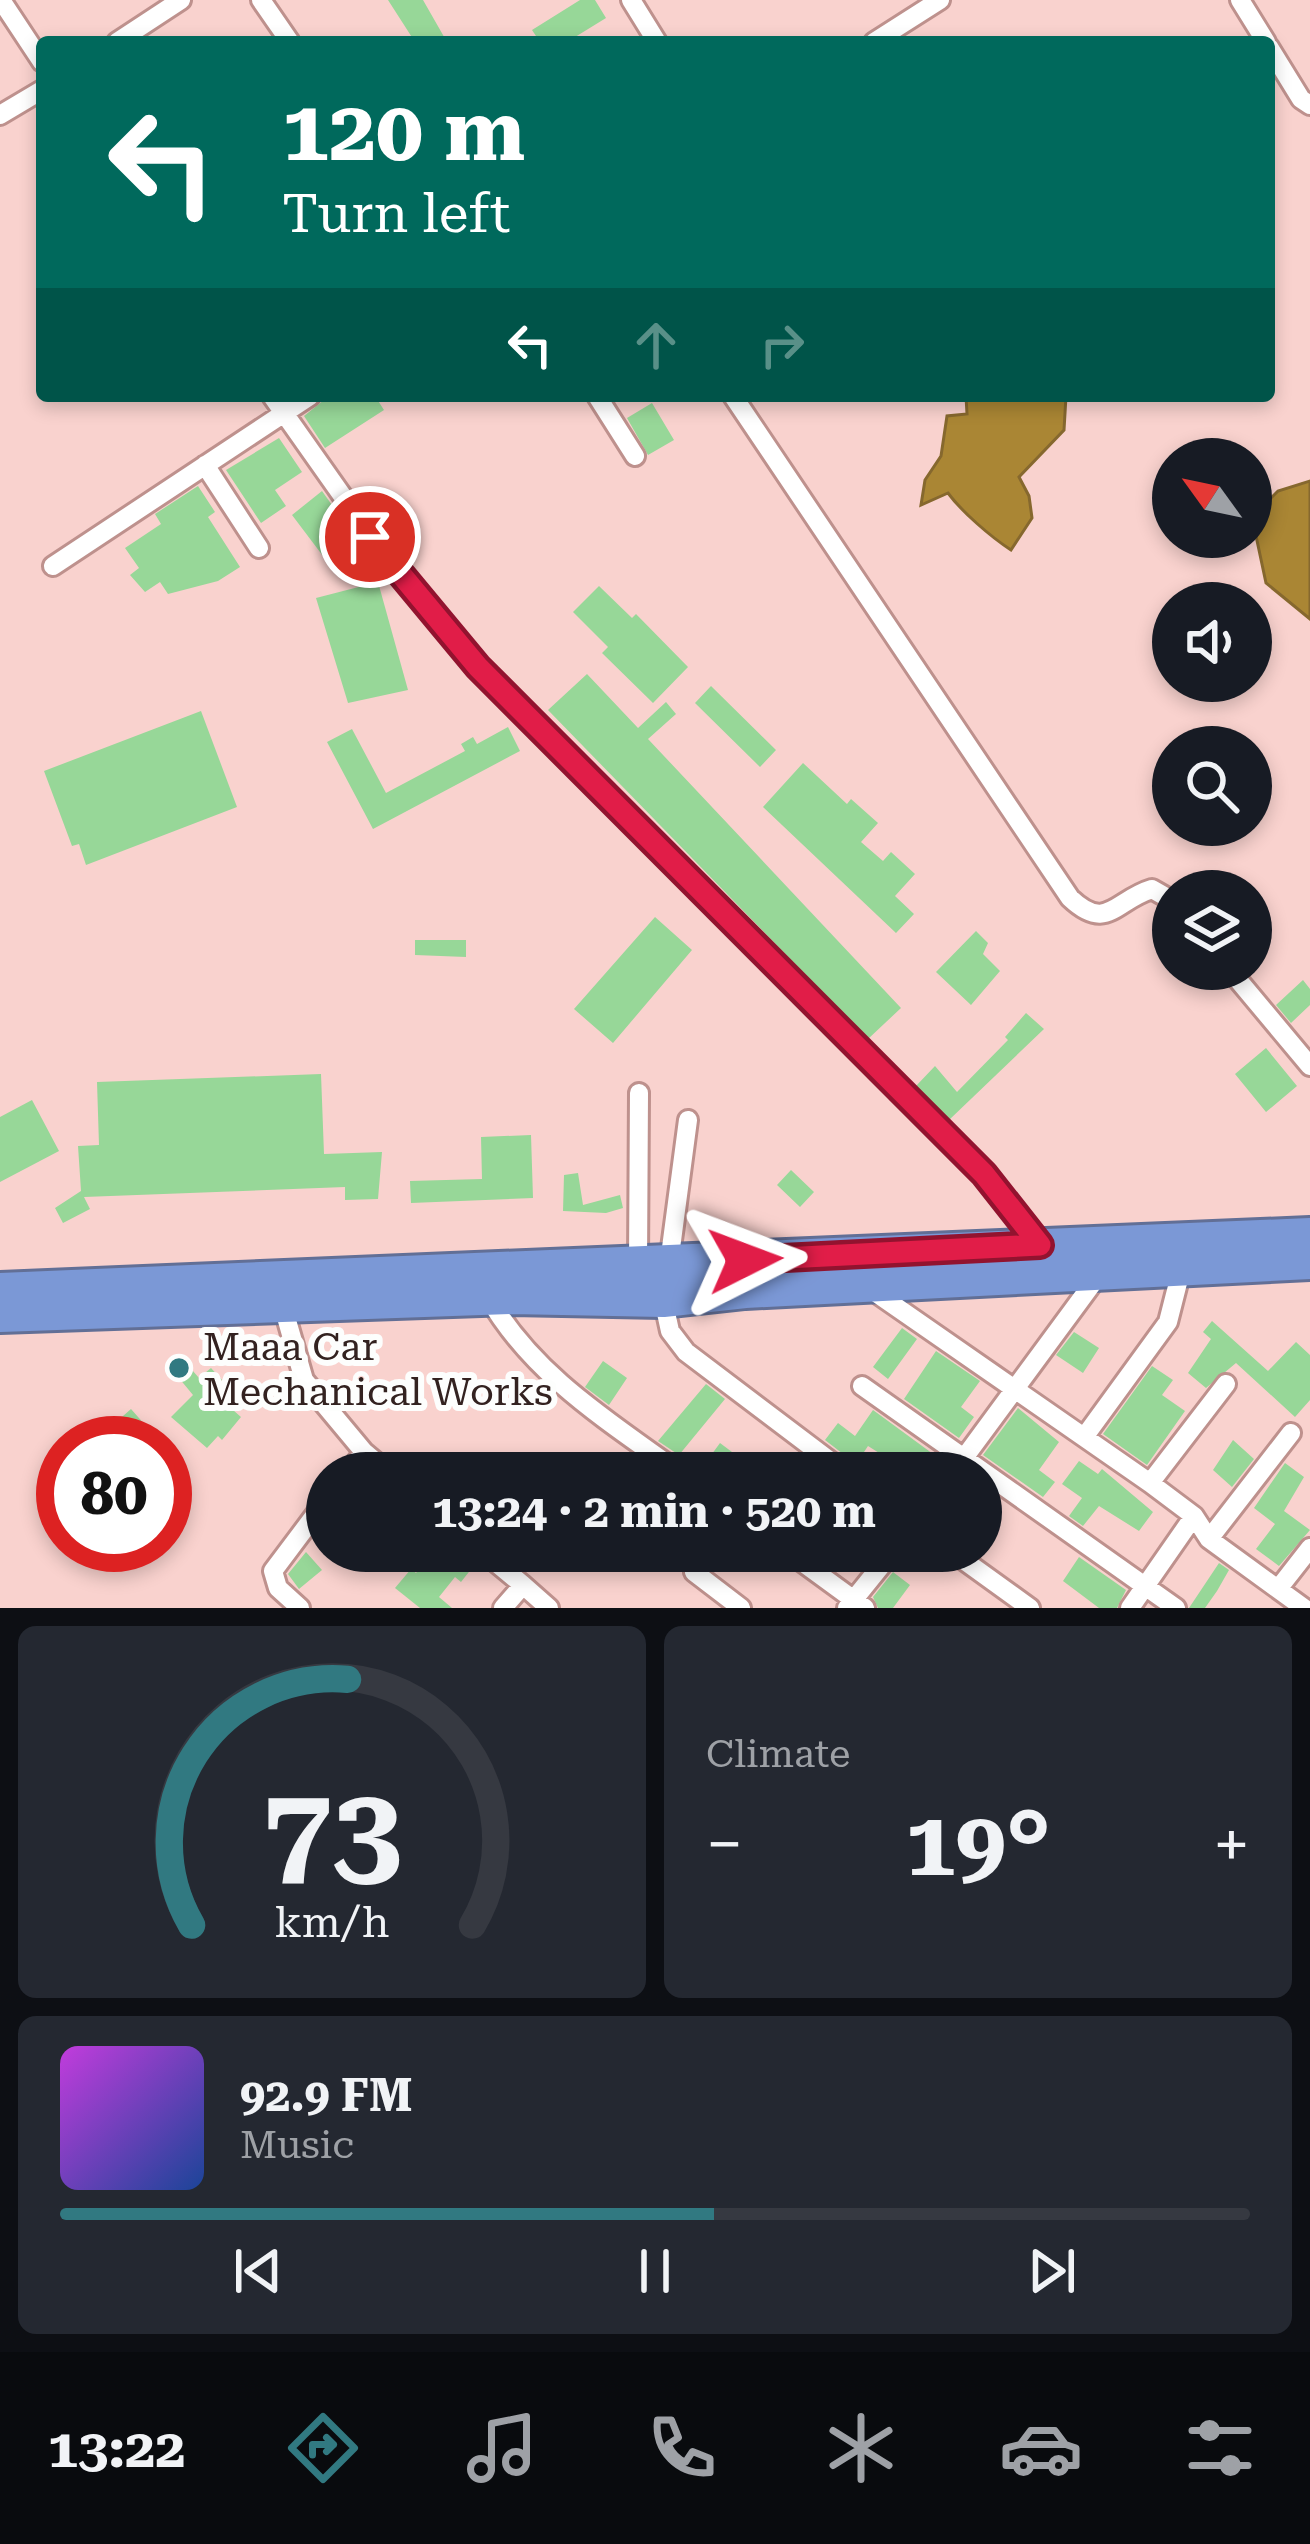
<!DOCTYPE html>
<meta charset="utf-8">
<style>
:root{--surface:#171b24;--page:#242831;--text:#f1f3f6;--muted:#9ea1a6;--line:#363941;--accent:#317981}
body{margin:0;font-family:"Roboto Serif",serif;background:var(--page);color:var(--text);height:100vh;display:flex;flex-direction:column;font-size:45px;white-space:nowrap}
*{box-sizing:border-box;margin:0}
p{font-size:39px;color:var(--muted)}
.icon{flex:none;width:66px;height:66px;fill:none;stroke:currentColor;stroke-width:2;stroke-linecap:round;stroke-linejoin:round}
.map{position:relative;height:1608px;overflow:hidden}
.panel{display:flex;flex-direction:column;gap:18px;padding:18px;background:#0d0f14;flex:1}
.panel>*{flex:none}
.guide{position:absolute;left:36px;top:36px;width:1239px;height:366px;border-radius:12px;box-shadow:0 6px 18px #0003;background:#00695c;color:#fff;overflow:hidden}
.needle{width:78px;rotate:303deg}
.tools{position:absolute;left:1152px;top:438px;display:grid;gap:24px}
.tools a{display:grid;place-items:center;width:120px;height:120px;border-radius:50%;background:var(--surface);box-shadow:0 6px 18px #0003;font-size:60px}
.speed{position:absolute;left:36px;top:1416px;display:flex;gap:24px;font-size:60px;font-weight:700;text-align:center}
.speed>*{display:grid;place-content:center;width:156px;height:156px;border-radius:50%;background:var(--surface);box-shadow:0 6px 18px #0003;line-height:1}
.speed .limit{border:18px solid #d22;background:#fff;color:#111}
.pin{position:absolute;display:grid;place-items:center;width:102px;height:102px;color:#fff;margin:-51px;border:6px solid #fff;border-radius:50%;box-shadow:0 3px 12px #0007}
.me{position:absolute;width:132px;margin:-66px;rotate:87deg;stroke-linejoin:round;filter:drop-shadow(0 0 9px #0008)}
.turn{display:flex;align-items:center;gap:42px;height:252px;padding:0 48px;font-size:54px}
.turn .icon{width:156px;height:156px;stroke-width:2.5}
.turn b{display:block;font-size:84px;line-height:102px}
.lanes{display:flex;align-items:center;height:114px;padding:0 48px;background:#0003;justify-content:center;gap:60px;direction:ltr}
.lanes .off{opacity:.35}
.big{font-size:90px;font-weight:700;line-height:1.1}
.panel .tile{flex:1;display:flex;flex-direction:column;justify-content:center;gap:18px;min-width:0;padding:0 42px;border-radius:18px;background:var(--page)}
.panel .dial{align-items:center;gap:0}
.dial svg{height:312px;overflow:visible;fill:none;stroke:var(--line);stroke-width:7;stroke-linecap:round;text-anchor:middle}
.dial text{fill:var(--text);stroke:none}
.song{display:flex;align-items:center;gap:36px}
.cover{width:144px;height:144px;border-radius:18px;background:linear-gradient(135deg,hsl(290 70% 55%),hsl(220 70% 35%))}
.played{height:12px;border-radius:6px;background:linear-gradient(90deg,var(--accent) 55%,var(--line) 55%)}
.keys{display:flex;justify-content:space-around;direction:ltr}
.heat{display:flex;justify-content:space-between;align-items:center;font-size:66px;direction:ltr}
.panel .tiles{flex:1;display:grid;gap:18px;grid-template-columns:1fr 1fr}
.tile:last-child{grid-column:span 2}
.trip{position:absolute;left:306px;top:1452px;width:696px;height:120px;border-radius:60px;background:var(--surface);box-shadow:0 6px 18px #0003;font-weight:700;line-height:120px;text-align:center}
.dock{display:flex;height:192px;justify-content:space-around;align-items:center;background:#090b0e;color:var(--muted)}
.dock .icon{width:84px;height:84px}
.dock .on{color:var(--accent)}
.dock b{font-size:54px;color:var(--text)}
.map>svg:first-child{display:block}
</style>
<div class="map">
<svg width="1310" height="1608" viewBox="0 0 1310 1608">
<rect width="100%" height="100%" fill="#f9d2ce"/>
<path fill="#aa8634" stroke="#86682e" stroke-width="3" d="M 966,396 L 1066,396 L 1064,430 L 1019,477 L 1029,496 L 1032,518 L 1011,550 C 991,537 962,512 948,493 L 921,505 L 925,480 L 941,456 L 947,416 L 967,414 Z
M 1310,481 L 1310,619 L 1266,583 L 1252,517 L 1278,491 Z"/>
<path fill="#97d798" d="M 388,0 L 423,0 L 447,42 L 415,42 Z
M 580,0 L 595,0 L 606,18 L 567,42 L 540,42 L 532,30 Z
M 329,396 L 375,396 L 384,410 L 325,448 L 304,416 Z
M 652,403 L 674,440 L 648,455 L 627,418 Z
M 279,438 L 302,472 L 275,490 L 286,506 L 261,523 L 226,470 Z
M 198,486 L 215,512 L 208,517 L 240,567 L 218,581 L 168,594 L 160,582 L 145,592 L 130,575 L 139,568 L 125,548 L 161,524 L 155,514 Z
M 322,491 L 354,536 L 326,560 L 292,515 Z
M 378,582 L 408,690 L 348,703 L 316,598 Z
M 599,586 L 632,618 L 636,614 L 688,667 L 653,703 L 602,653 L 608,647 L 573,612 Z
M 587,674 L 638,728 L 666,702 L 676,714 L 648,739 L 901,1008 L 868,1039 L 548,710 Z
M 711,686 L 776,750 L 760,767 L 695,703 Z
M 201,711 L 237,807 L 86,865 L 79,844 L 72,846 L 44,771 Z
M 508,727 L 520,751 L 373,829 L 327,742 L 352,729 L 386,793 L 465,751 L 461,744 L 473,737 L 477,744 Z
M 803,763 L 847,804 L 851,799 L 878,823 L 861,842 L 883,861 L 891,852 L 915,874 L 895,896 L 914,914 L 896,933 L 763,807 Z
M 655,917 L 692,950 L 613,1043 L 574,1009 Z
M 976,931 L 988,943 L 983,954 L 1000,971 L 971,1005 L 936,972 Z
M 415,940 L 466,940 L 466,957 L 415,955 Z
M 1303,980 L 1310,989 L 1310,1005 L 1291,1023 L 1276,1005 Z
M 1026,1013 L 1044,1029 L 949,1120 L 916,1086 L 935,1066 L 957,1092 L 1008,1040 L 1005,1037 Z
M 1266,1048 L 1297,1086 L 1266,1112 L 1235,1074 Z
M 321,1074 L 324,1154 L 382,1152 L 378,1199 L 345,1200 L 345,1187 L 84,1197 L 90,1209 L 63,1223 L 55,1208 L 81,1191 L 78,1146 L 99,1145 L 97,1082 Z
M 32,1100 L 59,1151 L 0,1182 L 0,1117 Z
M 531,1135 L 533,1198 L 411,1203 L 410,1181 L 482,1179 L 481,1137 Z
M 791,1170 L 814,1192 L 800,1207 L 777,1185 Z
M 578,1173 L 583,1205 L 620,1195 L 623,1208 L 606,1213 L 563,1211 L 564,1175 Z
M 1212,1321 L 1268,1371 L 1296,1342 L 1310,1355 L 1310,1400 L 1295,1417 L 1236,1363 L 1206,1388 L 1188,1373 L 1211,1339 L 1203,1332 Z
M 902,1328 L 917,1339 L 888,1379 L 873,1367 Z
M 1074,1332 L 1099,1348 L 1083,1373 L 1056,1355 Z
M 936,1351 L 980,1381 L 961,1407 L 974,1417 L 959,1438 L 904,1399 Z
M 180,1356 L 199,1378 L 211,1368 L 222,1380 L 210,1390 L 241,1417 L 222,1440 L 218,1436 L 207,1448 L 171,1417 L 193,1395 L 169,1366 Z
M 603,1361 L 627,1378 L 609,1405 L 585,1387 Z
M 1152,1366 L 1173,1380 L 1162,1395 L 1185,1411 L 1147,1465 L 1103,1434 Z
M 706,1384 L 725,1399 L 679,1455 L 658,1441 Z
M 1018,1408 L 1059,1442 L 1039,1470 L 1055,1482 L 1043,1497 L 983,1455 Z
M 131,1409 L 161,1443 L 132,1443 L 115,1423 Z
M 873,1410 L 944,1462 L 940,1473 L 911,1473 L 868,1446 L 856,1464 L 825,1440 L 838,1423 L 855,1436 Z
M 1233,1440 L 1254,1459 L 1232,1487 L 1213,1470 Z
M 720,1443 L 740,1458 L 729,1473 L 698,1473 Z
M 1079,1461 L 1098,1474 L 1102,1469 L 1153,1512 L 1139,1531 L 1099,1506 L 1083,1526 L 1069,1516 L 1082,1498 L 1062,1484 Z
M 1285,1463 L 1304,1477 L 1284,1511 L 1310,1530 L 1279,1566 L 1256,1549 L 1275,1524 L 1254,1508 Z
M 434,1551 L 465,1551 L 476,1563 L 461,1582 L 455,1577 L 439,1597 L 452,1608 L 420,1608 L 395,1588 L 411,1569 L 416,1573 Z
M 306,1552 L 322,1570 L 299,1589 L 288,1574 Z
M 1079,1557 L 1126,1590 L 1117,1608 L 1099,1608 L 1063,1581 Z
M 1219,1563 L 1229,1570 L 1217,1591 L 1205,1608 L 1189,1608 Z
M 893,1572 L 910,1585 L 893,1608 L 878,1608 L 873,1597 Z"/>
<g fill="none" stroke-linecap="round" stroke-linejoin="round">
<g stroke="#be918d" stroke-width="24">
<path id="street" d="M 1,0 L 42,62
M 261,0 L 290,42
M 631,0 L 657,42
M 1240,0 L 1266,42
M 117,42 L 181,0
M 874,42 L 940,0
M 1269,47 L 1301,99 L 1310,105
M 0,115 L 42,90
M 272,396 L 396,572 L 478,667 L 984,1174 L 1040,1245
M 597,396 L 635,456
M 733,396 L 1070,898 C 1107,933 1115,900 1152,889 L 1173,901
M 205,465 L 259,548
M 53,566 L 310,396
M 1229,969 L 1310,1066
M 669,1263 L 688,1120
M 638,1264 L 639,1093
M 869,1288 L 1150,1483 L 1194,1516 L 1209,1539 L 1304,1608
M 488,1297 C 533,1375 608,1421 680,1473
M 663,1299 L 670,1331 L 686,1352 L 846,1473
M 282,1303 L 304,1380 L 364,1452 L 389,1473
M 862,1386 L 1176,1608
M 1085,1436 L 1168,1322 L 1182,1267
M 348,1473 L 364,1452
M 953,1473 L 1101,1272
M 1150,1483 L 1226,1384
M 1209,1539 L 1291,1433
M 482,1551 L 523,1585
M 703,1551 L 694,1572 L 741,1608
M 787,1551 L 865,1608
M 951,1551 L 1030,1608
M 1278,1589 L 1310,1548
M 300,1608 L 278,1588 L 273,1571 L 327,1499
M 503,1608 L 523,1585 L 549,1608
M 847,1608 L 893,1551
M 1130,1608 L 1194,1516"/>
</g>
<g stroke="#626f96" stroke-width="42">
<path id="highway" d="M 0,1291 L 1310,1236
M 0,1314 L 512,1296 L 663,1299 L 745,1290 L 1310,1261"/>
</g>
<use href="#street" stroke="#fff" stroke-width="18"/>
<use href="#highway" stroke="#7b98d6" stroke-width="36"/>
</g>
<g fill="none" stroke-linecap="round" stroke-linejoin="round">
<g stroke="#92132f" stroke-width="30">
<path id="route" d="M 370,537 L 478,667 L 984,1174 L 1040,1245 L 745,1260"/>
</g>
<use href="#route" stroke="#e11d48" stroke-width="21"/>
</g>
<circle fill="#317981" stroke="#fdfefd" stroke-width="4.5" cx="179" cy="1368" r="12"/>
<g text-anchor="middle" stroke-width="12" stroke-linejoin="round" paint-order="stroke">
<g font-size="39" fill="#332220" stroke="#fdfefd" text-anchor="start">
<text x="203" y="1360">Maaa Car<tspan x="203" dy="45">Mechanical Works</tspan></text>
</g>
</g>
</svg>
<div class="tools">
<a><svg class="needle" viewBox="-14 -14 28 28"><path d="M0-13l5 13h-10z" fill="#e53935"/><path d="M0 13l5-13h-10z" fill="#9ea1a6"/></svg></a>
<a><svg class="icon" aria-label="sound" viewBox="0 0 24 24"><path d="M4 9h4l5-4v14l-5-4H4zM17 9q2 3 0 6"/></svg></a>
<a><svg class="icon" aria-label="search" viewBox="0 0 24 24"><circle cx="10" cy="10" r="6"/><path d="M15 15l6 6"/></svg></a>
<a><svg class="icon" aria-label="layers" viewBox="0 0 24 24"><path d="M12 4l9 5-9 5-9-5zM3 14l9 5 9-5"/></svg></a>
</div>
<div class="speed"><div class="limit">80</div></div>
<div class="pin" style="left:370px;top:537px;background:#d93025"><svg class="icon" aria-label="arrive" viewBox="0 0 24 24"><path d="M6 21V4h12l-3 4 3 4H6"/></svg></div>
<svg class="me" style="left:745px;top:1260px" viewBox="-20 -20 40 40"><path d="M0-17L14 15 0 8-14 15z" fill="#e11d48" stroke="#fff" stroke-width="4"/></svg>
<div class="trip">13:24 · 2 min · 520 m</div>
<div class="guide">
<div class="turn"><svg class="icon" aria-label="left" viewBox="0 0 24 24"><path d="M17 20v-9H6M10 6l-5 5 5 5"/></svg><div><b>120 m</b>Turn left</div></div>
<div class="lanes"><svg class="icon" aria-label="left" viewBox="0 0 24 24"><path d="M17 20v-9H6M10 6l-5 5 5 5"/></svg><svg class="icon off" aria-label="ahead" viewBox="0 0 24 24"><path d="M12 20V5M6 11l6-6 6 6"/></svg><svg class="icon off" aria-label="right" viewBox="0 0 24 24"><path d="M7 20v-9h11M14 6l5 5-5 5"/></svg></div>
</div>
</div>
<section class="panel">
<div class="tiles">
<div class="tile dial"><svg viewBox="0 0 100 80">
<path d="M14 69A42 42 0 1 1 86 69"/>
<path d="M14 69A42 42 0 0 1 54 6" stroke="#317981"/>
<text x="50" y="56" font-size="32" font-weight="700">73</text>
<text x="50" y="72" font-size="11">km/h</text>
</svg></div>
<div class="tile"><p>Climate</p>
<div class="heat"><a>−</a><b class="big">19°</b><a>+</a></div>
</div>
<div class="tile">
<div class="song"><i class="cover"></i><div><b>92.9 FM</b><p>Music</p></div></div>
<div class="played"></div>
<div class="keys"><svg class="icon" aria-label="previous" viewBox="0 0 24 24"><path d="M18 5L8 12l10 7zM5 5v14"/></svg><svg class="icon" aria-label="pause" viewBox="0 0 24 24"><path d="M8 5v14M16 5v14"/></svg><svg class="icon" aria-label="next" viewBox="0 0 24 24"><path d="M6 5l10 7-10 7zM19 5v14"/></svg></div>
</div>
</div>
</section>
<nav class="dock">
<b>13:22</b>
<svg class="icon on" aria-label="directions" viewBox="0 0 24 24"><path d="M12 3l9 9-9 9-9-9zM9 14v-3h6M13 9l2 2-2 2"/></svg>
<svg class="icon" aria-label="music" viewBox="0 0 24 24"><path d="M9 18V5l10-2v13"/><circle cx="6" cy="18" r="3"/><circle cx="16" cy="16" r="3"/></svg>
<svg class="icon" aria-label="phone" viewBox="0 0 24 24"><path d="M5 4h4l2 5-3 2q2 4 5 5l2-3 5 2v4C11 20 4 13 5 4z"/></svg>
<svg class="icon" aria-label="climate" viewBox="0 0 24 24"><path d="M12 3v18M4 7l16 10M4 17L20 7"/></svg>
<svg class="icon" aria-label="car" viewBox="0 0 24 24"><path d="M5 17H2v-5l4-1 3-4h7l3 4 3 1v5h-3M9 17h6M6 11h13"/><circle cx="7" cy="17" r="2"/><circle cx="17" cy="17" r="2"/></svg>
<svg class="icon" aria-label="filters" viewBox="0 0 24 24"><path d="M4 7h16M4 17h16"/><circle cx="9" cy="7" r="2"/><circle cx="15" cy="17" r="2"/></svg>
</nav>
